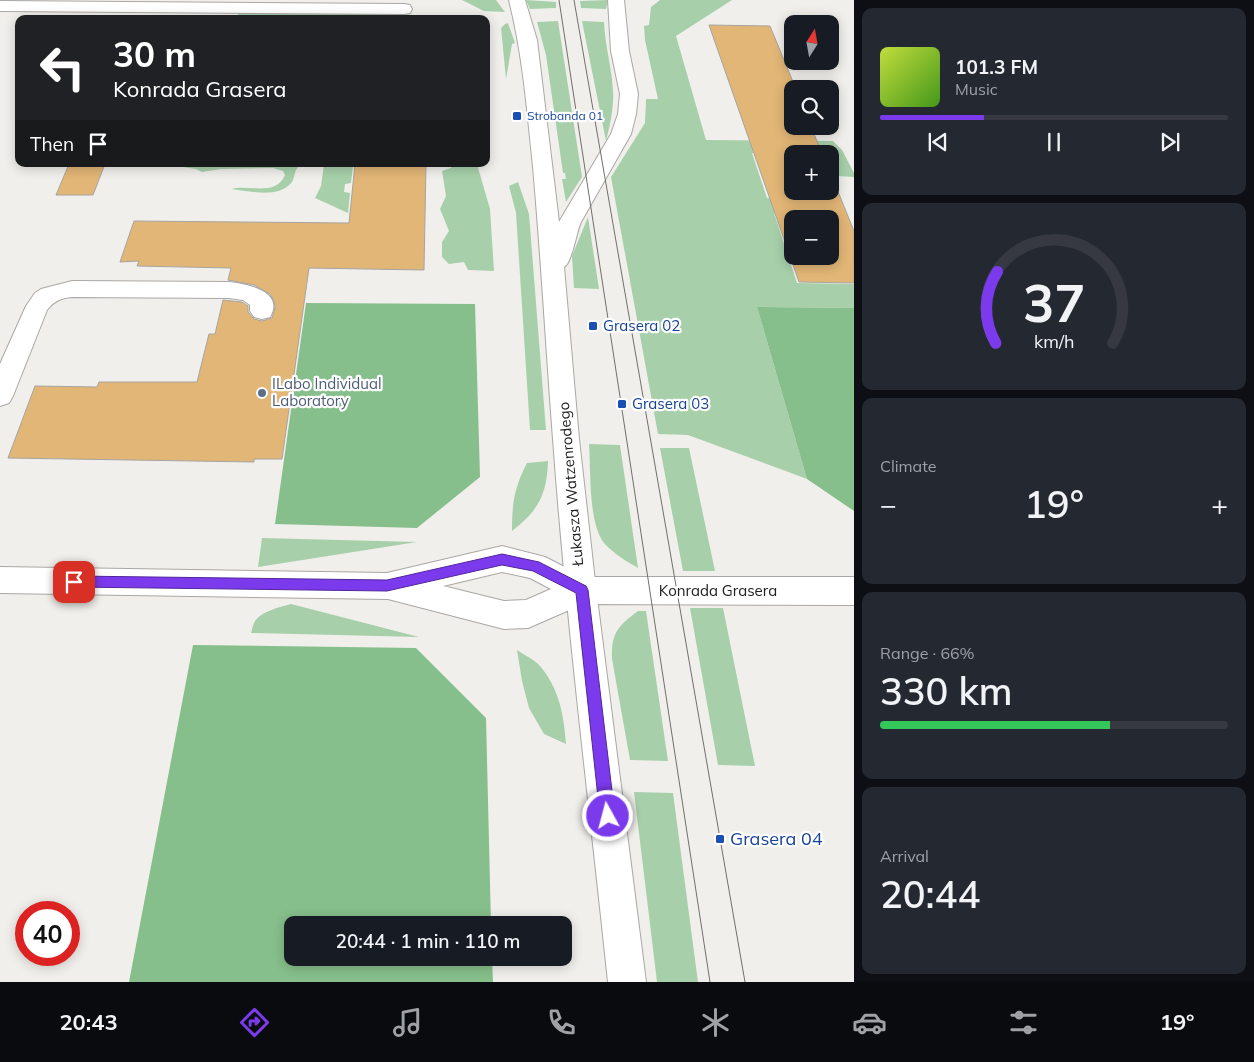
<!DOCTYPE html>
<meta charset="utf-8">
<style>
:root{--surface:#171b24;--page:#242831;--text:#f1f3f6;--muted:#9ea1a6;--line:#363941;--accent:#7c3aed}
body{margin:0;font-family:Mulish,sans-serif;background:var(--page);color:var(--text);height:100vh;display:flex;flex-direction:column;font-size:19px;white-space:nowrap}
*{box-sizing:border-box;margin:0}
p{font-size:16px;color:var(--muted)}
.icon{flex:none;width:28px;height:28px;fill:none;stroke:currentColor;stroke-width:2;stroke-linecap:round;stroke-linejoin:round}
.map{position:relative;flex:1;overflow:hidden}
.sheet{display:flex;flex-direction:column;gap:8px;padding:8px;background:#0d0f14;width:400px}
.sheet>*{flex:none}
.hud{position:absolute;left:15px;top:15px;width:475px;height:152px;border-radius:10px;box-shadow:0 2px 12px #0003;background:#202124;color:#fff;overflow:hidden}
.needle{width:32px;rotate:11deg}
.controls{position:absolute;left:784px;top:15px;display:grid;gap:10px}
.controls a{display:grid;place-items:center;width:55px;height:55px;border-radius:10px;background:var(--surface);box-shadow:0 2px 12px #0003;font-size:25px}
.speed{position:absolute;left:15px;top:901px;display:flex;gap:10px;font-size:25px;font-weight:700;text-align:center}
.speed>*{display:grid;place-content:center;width:65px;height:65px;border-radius:50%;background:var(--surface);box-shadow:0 2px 12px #0003;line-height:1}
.speed .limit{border:8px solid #d22;background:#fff;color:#111}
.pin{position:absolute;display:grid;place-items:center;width:42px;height:42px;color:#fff;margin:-21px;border-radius:10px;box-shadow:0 2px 8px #0006}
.me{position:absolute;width:55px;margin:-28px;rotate:353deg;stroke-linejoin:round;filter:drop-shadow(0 0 4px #0008)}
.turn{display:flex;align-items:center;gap:18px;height:105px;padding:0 15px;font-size:22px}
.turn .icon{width:65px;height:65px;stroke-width:2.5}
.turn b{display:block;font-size:35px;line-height:42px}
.then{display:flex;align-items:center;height:48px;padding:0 15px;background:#0003;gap:10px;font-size:19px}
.big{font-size:38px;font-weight:600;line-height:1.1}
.sheet .widget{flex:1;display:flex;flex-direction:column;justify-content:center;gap:8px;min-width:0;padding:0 18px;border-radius:10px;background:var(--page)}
.sheet .dial{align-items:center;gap:0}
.dial svg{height:130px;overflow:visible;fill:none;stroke:var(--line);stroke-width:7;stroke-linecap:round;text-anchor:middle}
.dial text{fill:var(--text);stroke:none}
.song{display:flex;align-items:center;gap:15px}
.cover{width:60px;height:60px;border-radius:8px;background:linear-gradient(135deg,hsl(70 70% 55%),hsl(100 70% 35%))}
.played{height:5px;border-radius:2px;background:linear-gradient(90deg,var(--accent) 30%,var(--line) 30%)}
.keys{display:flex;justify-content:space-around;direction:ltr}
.heat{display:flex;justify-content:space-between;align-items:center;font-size:28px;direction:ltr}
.charge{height:8px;border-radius:4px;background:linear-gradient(90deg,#34c759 66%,var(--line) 0)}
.trip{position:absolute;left:284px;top:916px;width:288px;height:50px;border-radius:10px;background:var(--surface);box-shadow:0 2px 12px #0003;font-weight:600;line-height:50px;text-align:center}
.tab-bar{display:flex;height:80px;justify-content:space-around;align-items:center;background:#090b0e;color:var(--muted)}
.tab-bar .icon{width:35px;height:35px}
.tab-bar .on{color:var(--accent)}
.tab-bar b{font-size:22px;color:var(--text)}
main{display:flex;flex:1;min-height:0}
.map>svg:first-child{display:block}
</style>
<main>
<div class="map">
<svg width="854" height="982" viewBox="0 0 854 982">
<rect width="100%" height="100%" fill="#f1efeb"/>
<path fill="#a7d0aa" d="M 462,0 L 496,0 L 505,12 L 484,11 Z
M 526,0 L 556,2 L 556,8 L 530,9 Z
M 608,0 L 606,9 L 581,8 L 580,1 Z
M 660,0 L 732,0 L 676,36 L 706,140 L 833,141 L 842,150 L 854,173 L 854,177 L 838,176 L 830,159 L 830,154 L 827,152 L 752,153 L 767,198 L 775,199 L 781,212 L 774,213 L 797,283 L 854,284 L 854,308 L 757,307 L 807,479 L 688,435 L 658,434 L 611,177 L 645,123 L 646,99 L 658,99 L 645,40 L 644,26 L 649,25 L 651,7 Z
M 238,12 L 406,14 L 418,16 L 238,16 Z
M 558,21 L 582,177 L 566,202 L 562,179 L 566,179 L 565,173 L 563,173 L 546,55 L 537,22 Z
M 582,21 L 604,22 C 605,46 612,68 613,91 C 614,108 610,125 606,141 Z
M 508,23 L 515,43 L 512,44 L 506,79 L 501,28 L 505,24 Z
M 159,164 L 297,164 L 296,166 L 298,167 C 294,172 295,177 292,182 C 279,199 249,191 231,189 C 248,184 276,197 285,175 L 283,171 L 273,168 L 221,169 L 202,172 L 196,169 L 177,166 L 156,167 Z
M 324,164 L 344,164 L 344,166 L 353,166 L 351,183 L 345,184 L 344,192 L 350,193 L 348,213 L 315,198 L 321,186 Z
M 452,164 L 470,167 L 470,164 L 477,164 L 490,209 L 494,271 L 468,270 L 464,262 L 449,264 L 442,257 L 442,242 L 449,231 L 440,209 L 446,196 L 442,171 L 451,168 Z
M 518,182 L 529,214 L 546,430 L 530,430 L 516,213 L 509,186 Z
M 588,217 L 599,289 L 574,288 L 572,256 Z
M 589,444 L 620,445 L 638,568 C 626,561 614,554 604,543 C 588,522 591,471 589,444 Z
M 660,448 L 689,448 L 715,571 L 683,571 Z
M 548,461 C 547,495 538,511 512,531 C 512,504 514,488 527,463 Z
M 262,538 L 417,542 L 258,567 Z
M 291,604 L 419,637 L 251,633 C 252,630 253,624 255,621 C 262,611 280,607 291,604 Z
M 690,608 L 723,608 L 755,766 L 718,765 Z
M 638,611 L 646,611 L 668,761 L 630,760 L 612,659 C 611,633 618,626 638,611 Z
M 517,650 C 524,655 534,659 540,666 C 559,688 564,715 566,744 L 544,734 L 529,708 L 522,681 Z
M 634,792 L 673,793 L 698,982 L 657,982 Z"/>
<path fill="#86bf8b" d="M 306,303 L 475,304 L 480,477 L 417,528 L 275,524 Z
M 757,307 L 854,308 L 854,511 L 807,479 Z
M 193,645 L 416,648 L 486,718 L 491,925 L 292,925 L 292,958 L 492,958 L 493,982 L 129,982 Z"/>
<path fill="#e2b676" stroke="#a6a4a0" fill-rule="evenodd" d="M 709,25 L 770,26 L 796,89 L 792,89 L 792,126 L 811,126 L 822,154 L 792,154 L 792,191 L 830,191 L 830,172 L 854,231 L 854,283 L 799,282 ZM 792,219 L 830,219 L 830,256 L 792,256 Z
M 69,164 L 105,164 L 93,195 L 56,195 Z
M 355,164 L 426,164 L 424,270 L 309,268 L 282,459 L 254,459 L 254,462 L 8,458 L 35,386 L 97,387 L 99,382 L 197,382 L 209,334 L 215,334 L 223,300 L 242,302 L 248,306 L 248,312 L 254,319 L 262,321 L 272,318 L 275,308 L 274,301 L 270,294 L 254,285 L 228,280 L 231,268 L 137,266 L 139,261 L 120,262 L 134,221 L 349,223 Z"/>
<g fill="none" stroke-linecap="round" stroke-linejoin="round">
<g stroke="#aaa7a4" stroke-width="2">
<path id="street" d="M 0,1 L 404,4 L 410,5 L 412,9 L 410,13 L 404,14 L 0,11 Z
M 72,281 L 229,282 C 247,284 285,291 270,317 L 262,319 L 254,317 L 250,311 L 250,305 L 243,300 L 229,298 L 72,297 C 61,298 54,301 47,310 L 13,396 L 9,403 L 0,406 L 0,364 L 26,306 L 35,293 L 41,289 Z
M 502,546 L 545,557 L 584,577 L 854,577 L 854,605 L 583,604 L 528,628 L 504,629 L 388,599 L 0,593 L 0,567 L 387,573 ZM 502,572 L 530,578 L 551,589 L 526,600 L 504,601 L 443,586 Z"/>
</g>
<g stroke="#aaa7a4" stroke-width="2">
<path id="secondary" d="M 509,0 L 525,0 L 537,40 L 559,222 L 611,134 L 618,114 L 620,94 L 611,51 L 608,0 L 624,0 L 629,51 L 638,94 L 636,114 L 631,134 L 581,222 C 576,233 572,263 564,267 L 579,439 L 596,590 L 646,982 L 608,982 C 589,801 566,620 553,439 C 546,348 541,257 533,167 C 527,110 523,56 509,0 Z"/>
</g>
<use href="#street" fill="#fff" fill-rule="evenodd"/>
<use href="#secondary" fill="#fff" fill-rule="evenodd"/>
<path stroke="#706f6c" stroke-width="1" d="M 559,0 L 710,982
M 574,0 L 745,982"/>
</g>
<path fill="#7c3aed" stroke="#51269a" d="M 502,554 L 539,562 L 586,586 L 588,590 L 615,816 L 613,821 L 608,823 L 602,821 L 600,816 L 576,593 L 533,571 L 502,565 L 387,591 L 74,587 L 70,585 L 68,582 L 70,578 L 74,576 L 387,580 Z"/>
<g fill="#1a4fb4" stroke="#fff" stroke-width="2">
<rect x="512" y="111" width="10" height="10" rx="2.5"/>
<rect x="588" y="321" width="10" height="10" rx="2.5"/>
<rect x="617" y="399" width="10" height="10" rx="2.5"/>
<rect x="715" y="834" width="10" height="10" rx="2.5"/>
</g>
<circle fill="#5c6f8a" stroke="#fff" stroke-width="2" cx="262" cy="393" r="5"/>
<g text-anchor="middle" stroke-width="4.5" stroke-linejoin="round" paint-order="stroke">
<g font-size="12" fill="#164399" stroke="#fff" text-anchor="start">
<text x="527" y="120">Strobanda 01</text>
</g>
<g font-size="15" fill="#164399" stroke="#fff" text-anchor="start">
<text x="603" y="331">Grasera 02</text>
<text x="632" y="409">Grasera 03</text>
</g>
<g font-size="15" fill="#4e5e75" stroke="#fff" text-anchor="start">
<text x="272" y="389">ILabo Individual<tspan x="272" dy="17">Laboratory</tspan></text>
</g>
<g font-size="15" fill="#22211f" stroke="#fff">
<text transform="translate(571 484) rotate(-95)" y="5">Łukasza Watzenrodego</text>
<text x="718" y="596">Konrada Grasera</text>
</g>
<g font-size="18" fill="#164399" stroke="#fff" text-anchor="start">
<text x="730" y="845">Grasera 04</text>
</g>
</g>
</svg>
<div class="controls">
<a><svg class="needle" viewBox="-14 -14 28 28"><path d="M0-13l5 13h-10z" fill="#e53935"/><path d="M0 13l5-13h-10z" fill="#9ea1a6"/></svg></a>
<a><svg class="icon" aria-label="search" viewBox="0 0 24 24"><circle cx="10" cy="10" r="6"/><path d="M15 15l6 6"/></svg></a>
<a>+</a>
<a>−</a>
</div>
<div class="speed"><div class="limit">40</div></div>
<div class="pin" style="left:74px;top:582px;background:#d93025"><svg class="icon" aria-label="arrive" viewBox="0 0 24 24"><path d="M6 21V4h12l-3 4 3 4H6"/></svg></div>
<svg class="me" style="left:608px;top:816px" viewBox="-20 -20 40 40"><circle r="17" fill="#7c3aed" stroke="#fff" stroke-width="3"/><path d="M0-11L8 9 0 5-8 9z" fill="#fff"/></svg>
<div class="trip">20:44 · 1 min · 110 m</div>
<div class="hud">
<div class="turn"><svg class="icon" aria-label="left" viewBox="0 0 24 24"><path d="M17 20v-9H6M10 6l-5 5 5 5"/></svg><div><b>30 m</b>Konrada Grasera</div></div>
<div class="then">Then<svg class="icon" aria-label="arrive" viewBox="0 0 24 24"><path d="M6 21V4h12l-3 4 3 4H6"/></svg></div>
</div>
</div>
<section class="sheet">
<div class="widget">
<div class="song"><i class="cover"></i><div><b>101.3 FM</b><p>Music</p></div></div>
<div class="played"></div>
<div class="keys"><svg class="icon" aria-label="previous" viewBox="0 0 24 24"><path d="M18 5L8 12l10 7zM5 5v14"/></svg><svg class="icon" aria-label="pause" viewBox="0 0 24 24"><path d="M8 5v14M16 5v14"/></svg><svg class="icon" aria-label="next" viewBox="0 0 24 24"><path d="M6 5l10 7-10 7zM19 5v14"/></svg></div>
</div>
<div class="widget dial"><svg viewBox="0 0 100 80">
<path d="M14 69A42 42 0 1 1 86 69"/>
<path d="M14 69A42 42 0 0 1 15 25" stroke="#7c3aed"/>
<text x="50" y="56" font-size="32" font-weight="700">37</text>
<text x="50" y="72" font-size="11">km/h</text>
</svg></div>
<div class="widget"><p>Climate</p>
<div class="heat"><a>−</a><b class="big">19°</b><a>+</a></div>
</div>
<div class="widget"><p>Range · 66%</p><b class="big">330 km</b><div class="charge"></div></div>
<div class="widget"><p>Arrival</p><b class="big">20:44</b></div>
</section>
</main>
<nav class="tab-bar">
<b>20:43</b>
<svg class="icon on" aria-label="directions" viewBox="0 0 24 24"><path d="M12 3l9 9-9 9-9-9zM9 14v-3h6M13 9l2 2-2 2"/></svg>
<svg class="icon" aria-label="music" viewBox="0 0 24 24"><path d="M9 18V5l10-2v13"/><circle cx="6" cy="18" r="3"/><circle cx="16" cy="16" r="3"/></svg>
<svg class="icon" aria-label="phone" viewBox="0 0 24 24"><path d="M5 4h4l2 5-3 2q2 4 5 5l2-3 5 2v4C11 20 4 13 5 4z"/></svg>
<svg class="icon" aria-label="climate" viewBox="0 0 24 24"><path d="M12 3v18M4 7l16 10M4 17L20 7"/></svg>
<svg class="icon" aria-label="car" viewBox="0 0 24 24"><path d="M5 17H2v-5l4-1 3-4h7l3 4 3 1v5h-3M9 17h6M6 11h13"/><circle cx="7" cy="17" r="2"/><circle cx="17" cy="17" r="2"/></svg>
<svg class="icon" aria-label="filters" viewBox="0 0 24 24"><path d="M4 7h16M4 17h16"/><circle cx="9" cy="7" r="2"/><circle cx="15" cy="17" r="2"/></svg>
<b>19°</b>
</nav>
